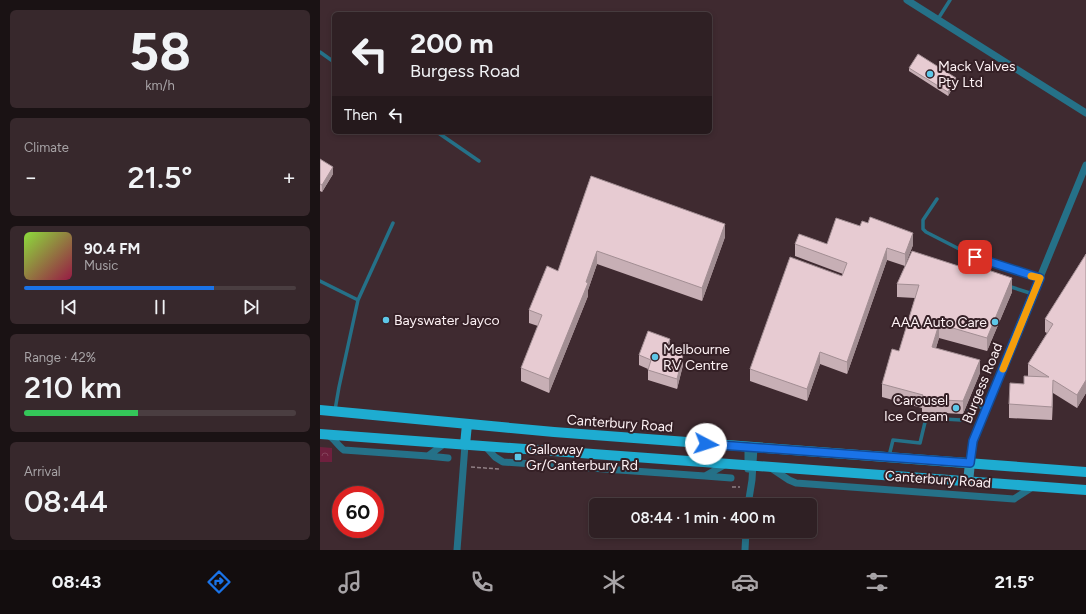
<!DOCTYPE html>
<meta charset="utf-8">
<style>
:root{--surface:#2f2024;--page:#37282c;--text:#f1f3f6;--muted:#a7a3a6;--line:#4a3e41;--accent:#1a73e8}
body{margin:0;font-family:Figtree,sans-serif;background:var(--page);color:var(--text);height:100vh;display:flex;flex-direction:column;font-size:15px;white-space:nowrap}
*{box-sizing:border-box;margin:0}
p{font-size:13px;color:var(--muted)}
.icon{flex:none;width:22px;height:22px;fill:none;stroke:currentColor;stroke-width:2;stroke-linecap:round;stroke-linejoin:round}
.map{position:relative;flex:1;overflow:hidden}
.details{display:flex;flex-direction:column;gap:10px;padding:10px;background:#1a1214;width:320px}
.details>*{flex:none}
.guide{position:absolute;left:12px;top:12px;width:380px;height:122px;border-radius:6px;box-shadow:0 2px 6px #0003,0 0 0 1px var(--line);background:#2f2024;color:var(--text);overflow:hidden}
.speed{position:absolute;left:12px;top:486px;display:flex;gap:8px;font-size:20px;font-weight:700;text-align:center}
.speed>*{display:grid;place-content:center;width:52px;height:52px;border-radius:50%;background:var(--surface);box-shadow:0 2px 6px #0003,0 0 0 1px var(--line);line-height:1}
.speed .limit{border:6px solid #d22;background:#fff;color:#111}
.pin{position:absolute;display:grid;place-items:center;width:34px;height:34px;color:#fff;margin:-17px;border-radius:8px;box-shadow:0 2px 6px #0006}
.me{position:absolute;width:44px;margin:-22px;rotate:95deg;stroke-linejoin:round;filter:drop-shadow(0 0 3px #0008)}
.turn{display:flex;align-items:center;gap:14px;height:84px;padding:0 12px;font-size:18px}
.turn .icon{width:52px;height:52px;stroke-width:2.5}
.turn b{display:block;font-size:28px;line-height:34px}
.then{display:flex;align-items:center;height:38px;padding:0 12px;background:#0003;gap:8px;font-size:15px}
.big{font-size:30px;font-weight:600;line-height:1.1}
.details .tile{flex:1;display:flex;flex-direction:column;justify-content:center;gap:6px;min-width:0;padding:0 14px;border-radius:6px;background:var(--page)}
.details .dial{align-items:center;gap:0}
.dial b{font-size:52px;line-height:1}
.song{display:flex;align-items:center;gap:12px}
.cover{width:48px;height:48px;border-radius:6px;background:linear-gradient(135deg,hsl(90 70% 55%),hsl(340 70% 35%))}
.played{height:4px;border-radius:2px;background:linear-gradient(90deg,var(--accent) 70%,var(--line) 70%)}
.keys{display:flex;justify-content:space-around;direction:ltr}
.heat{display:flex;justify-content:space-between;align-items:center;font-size:22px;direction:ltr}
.charge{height:6px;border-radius:3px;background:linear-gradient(90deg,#34c759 42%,var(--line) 0)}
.trip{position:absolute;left:269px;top:498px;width:228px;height:40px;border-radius:6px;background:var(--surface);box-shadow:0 2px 6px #0003,0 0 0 1px var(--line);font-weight:600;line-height:40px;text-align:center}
.tabs{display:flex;height:64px;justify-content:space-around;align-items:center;background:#130d0e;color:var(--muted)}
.tabs .icon{width:28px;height:28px}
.tabs .active{color:var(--accent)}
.tabs b{font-size:18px;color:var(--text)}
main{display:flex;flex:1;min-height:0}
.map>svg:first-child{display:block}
</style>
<main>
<section class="details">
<div class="tile dial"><b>58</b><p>km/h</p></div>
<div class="tile"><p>Climate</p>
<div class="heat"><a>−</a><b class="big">21.5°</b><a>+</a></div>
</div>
<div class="tile">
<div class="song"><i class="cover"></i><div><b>90.4 FM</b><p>Music</p></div></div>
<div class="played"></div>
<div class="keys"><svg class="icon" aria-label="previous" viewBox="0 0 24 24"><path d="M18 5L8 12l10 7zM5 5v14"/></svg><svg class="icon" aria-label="pause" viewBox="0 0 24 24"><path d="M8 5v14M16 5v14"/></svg><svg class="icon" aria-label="next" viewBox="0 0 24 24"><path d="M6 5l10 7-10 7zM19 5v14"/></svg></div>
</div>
<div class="tile"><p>Range · 42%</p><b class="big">210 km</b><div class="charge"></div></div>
<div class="tile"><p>Arrival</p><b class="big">08:44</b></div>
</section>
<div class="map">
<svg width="766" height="550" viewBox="0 0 766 550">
<defs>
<pattern id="park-crowns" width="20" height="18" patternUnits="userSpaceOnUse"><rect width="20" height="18" fill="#6f203e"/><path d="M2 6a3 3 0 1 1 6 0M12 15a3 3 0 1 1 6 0" fill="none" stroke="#84415a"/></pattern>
</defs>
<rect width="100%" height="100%" fill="#3f2a30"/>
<path fill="url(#park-crowns)" d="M 0,447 L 12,448 L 12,462 L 0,462 Z"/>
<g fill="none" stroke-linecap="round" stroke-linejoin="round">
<path stroke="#907f84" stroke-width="1.5" stroke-dasharray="4 2" stroke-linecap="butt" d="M 151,467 L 179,469
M 412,487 L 420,487"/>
<path stroke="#257188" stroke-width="3.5" d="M 618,19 L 630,0
M 0,52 L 14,62
M 117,132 L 159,161
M 617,199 L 603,220 L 603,229 L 606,232 L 655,257 L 720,279
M 0,281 L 38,300
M 688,286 L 713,294
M 15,410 L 19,387 L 38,300 L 73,223
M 569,456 L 573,440 L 600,443 L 606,418 L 641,420 L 646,417 L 652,404 L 666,409"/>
<path stroke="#257188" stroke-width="7" d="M 587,0 L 766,113
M 8,435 C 15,439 18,446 24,450 L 108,456 L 125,443
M 165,446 L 175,457 L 183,462 L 385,476 L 406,464
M 108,456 L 128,458
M 650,463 L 653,441 L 766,165
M 451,468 L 469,480 L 476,483 L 694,499 L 714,486
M 428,469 L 428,447
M 385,476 L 411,478
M 428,505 L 432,480 L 434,447
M 137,550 L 145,445
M 425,550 L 426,531"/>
<path stroke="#3192ae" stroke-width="10" d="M 648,482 L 650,463"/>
<path stroke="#1eacd1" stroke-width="10" d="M 0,410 L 234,432 L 766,472
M 0,434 L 766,490
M 145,445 L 147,424"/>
</g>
<path fill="#c7afb5" d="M 589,68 L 636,82 L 628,96 L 589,71 Z
M 0,159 L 13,174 L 2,192 L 0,191 Z
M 271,176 L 405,237 L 382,301 L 277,264 L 268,290 L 268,296 L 229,393 L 201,381 L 201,368 L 218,326 L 209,323 L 209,310 L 238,271 Z
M 475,244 L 593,245 L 585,265 L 692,292 L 667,351 L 619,338 L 616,348 L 660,373 L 643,414 L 602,412 L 602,408 L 562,397 L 562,384 L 579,351 L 595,298 L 577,297 L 577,284 L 585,266 L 567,260 L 527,374 L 500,364 L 487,401 L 430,381 L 430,369 L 522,276 L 523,274 L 475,256 Z
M 766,254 L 766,393 L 757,408 L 733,393 L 732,420 L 689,418 L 689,404 L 704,384 L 708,376 L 708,364 L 727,333 L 725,332 L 725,319 Z
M 350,349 L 349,351 L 363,365 L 357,389 L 328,380 L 328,369 L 319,365 L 319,355 Z"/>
<path fill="#a28e93" d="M 636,78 L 636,82 L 628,96 L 628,92 Z
M 13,167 L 13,174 L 2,192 L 2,185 Z
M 405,224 L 405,237 L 382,301 L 382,288 Z
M 593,233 L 593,245 L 585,266 L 585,254 Z
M 567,248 L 567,260 L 527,374 L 527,362 Z
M 277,251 L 277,264 L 268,290 L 268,296 L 229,393 L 229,379 Z
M 692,278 L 692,292 L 667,351 L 667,338 Z
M 619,324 L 619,338 L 612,360 L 612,347 Z
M 350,339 L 350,349 L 346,360 L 346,350 Z
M 500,352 L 500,364 L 487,401 L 487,389 Z
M 363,355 L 363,365 L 357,389 L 357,379 Z
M 660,360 L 660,373 L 643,414 L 643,401 Z
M 733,380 L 733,393 L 732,420 L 732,407 Z
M 766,380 L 766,393 L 757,408 L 757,395 Z"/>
<path fill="#e7cbd2" stroke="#a28e93" d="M 598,54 L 636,78 L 628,92 L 589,68 Z
M 0,159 L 13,167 L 2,185 L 0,184 Z
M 271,176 L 405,224 L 382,288 L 277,251 L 266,282 L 268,283 L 229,379 L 201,368 L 222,315 L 209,310 L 227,266 L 238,271 Z
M 550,217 L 593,233 L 585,254 L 567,248 L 527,362 L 500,352 L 487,389 L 430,369 L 470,257 L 522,276 L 527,263 L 475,244 L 479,234 L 507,244 L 516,218 L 540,226 L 542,221 L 548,223 Z
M 592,251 L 654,271 L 656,266 L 692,278 L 667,338 L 619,324 L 612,347 L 660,360 L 643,401 L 602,399 L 603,395 L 562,384 L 572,349 L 579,351 L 599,285 L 577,284 Z
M 766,254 L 766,380 L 757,395 L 733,380 L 732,407 L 689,404 L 690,383 L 704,384 L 704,376 L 729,377 L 708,364 L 733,324 L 725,319 Z
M 328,331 L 350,339 L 346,350 L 363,355 L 357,379 L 328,370 L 331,360 L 319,355 Z"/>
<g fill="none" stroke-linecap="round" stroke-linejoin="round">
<g stroke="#114b97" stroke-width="10">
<path id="route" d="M 386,444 L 650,463 L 653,441 L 720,278 L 655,257"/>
</g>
<use href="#route" stroke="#1a73e8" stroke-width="7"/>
<path stroke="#f59e0b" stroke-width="7" d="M 683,369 L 720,278 L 711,276"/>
</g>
<g fill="#5dc7e8" stroke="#352026" stroke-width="1.5">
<circle cx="610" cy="74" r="4"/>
<circle cx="66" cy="320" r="4"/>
<circle cx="675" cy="322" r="4"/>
<circle cx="335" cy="357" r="4"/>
<circle cx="636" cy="408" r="4"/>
<rect x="194" y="453" width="8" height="8" rx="2"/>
</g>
<g text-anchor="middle" stroke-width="4" stroke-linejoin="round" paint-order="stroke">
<g font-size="14" fill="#fdf1f4" stroke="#352026" text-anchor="start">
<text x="618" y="71">Mack Valves<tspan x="618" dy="16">Pty Ltd</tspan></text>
<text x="74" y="325">Bayswater Jayco</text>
<text x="667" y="327" text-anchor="end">AAA Auto Care</text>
<text x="343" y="354">Melbourne<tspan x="343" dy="16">RV Centre</tspan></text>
<text x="628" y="405" text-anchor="end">Carousel<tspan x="628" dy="16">Ice Cream</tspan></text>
<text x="206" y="454">Galloway<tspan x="206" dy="16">Gr/Canterbury Rd</tspan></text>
</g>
<g font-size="14" fill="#fdf1f4" stroke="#352026">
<text transform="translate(662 383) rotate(-68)" y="5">Burgess Road</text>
<text transform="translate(300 423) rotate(4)" y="5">Canterbury Road</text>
<text transform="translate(618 479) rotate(4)" y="5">Canterbury Road</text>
</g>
</g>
</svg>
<div class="speed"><div class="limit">60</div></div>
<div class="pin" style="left:655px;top:257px;background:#d93025"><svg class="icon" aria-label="arrive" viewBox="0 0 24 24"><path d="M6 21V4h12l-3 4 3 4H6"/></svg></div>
<svg class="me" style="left:386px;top:444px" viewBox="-20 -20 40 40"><circle r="19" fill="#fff"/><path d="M0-13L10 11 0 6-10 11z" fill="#1a73e8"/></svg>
<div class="trip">08:44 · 1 min · 400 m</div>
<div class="guide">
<div class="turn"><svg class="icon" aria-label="left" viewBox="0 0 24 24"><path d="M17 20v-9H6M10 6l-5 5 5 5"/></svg><div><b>200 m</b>Burgess Road</div></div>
<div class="then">Then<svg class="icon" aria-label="left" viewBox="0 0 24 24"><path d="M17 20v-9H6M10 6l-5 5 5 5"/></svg></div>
</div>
</div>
</main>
<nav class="tabs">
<b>08:43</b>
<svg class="icon active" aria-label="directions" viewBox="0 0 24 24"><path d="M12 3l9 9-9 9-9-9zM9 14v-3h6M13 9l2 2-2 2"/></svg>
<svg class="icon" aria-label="music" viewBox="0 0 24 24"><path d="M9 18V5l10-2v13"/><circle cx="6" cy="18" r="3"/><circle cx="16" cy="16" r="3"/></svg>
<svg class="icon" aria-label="phone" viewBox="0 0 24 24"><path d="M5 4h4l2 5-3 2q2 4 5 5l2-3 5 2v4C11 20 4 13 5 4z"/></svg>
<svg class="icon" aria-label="climate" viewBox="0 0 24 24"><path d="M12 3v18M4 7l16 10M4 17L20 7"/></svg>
<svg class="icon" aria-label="car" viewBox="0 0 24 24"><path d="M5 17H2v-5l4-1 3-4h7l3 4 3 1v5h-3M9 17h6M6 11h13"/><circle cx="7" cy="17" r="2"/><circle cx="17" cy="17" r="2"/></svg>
<svg class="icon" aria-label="filters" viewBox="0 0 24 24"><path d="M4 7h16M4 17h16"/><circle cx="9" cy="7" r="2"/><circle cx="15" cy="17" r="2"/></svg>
<b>21.5°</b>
</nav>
